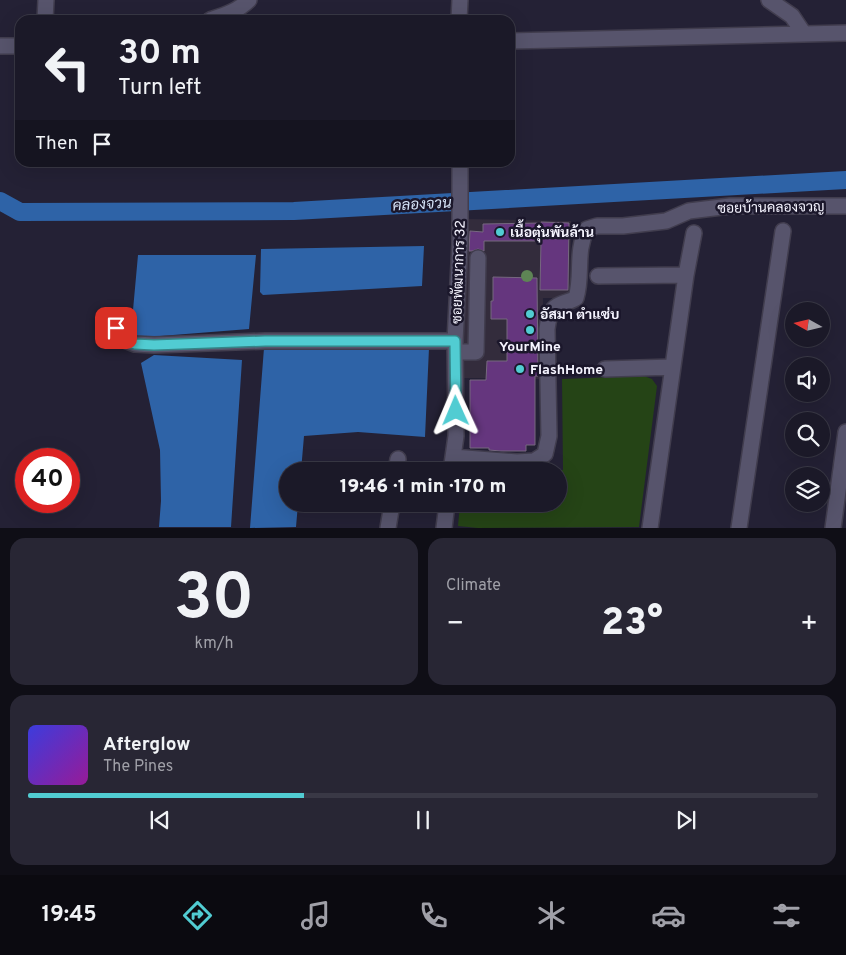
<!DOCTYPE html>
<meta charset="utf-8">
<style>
:root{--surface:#1b1928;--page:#282634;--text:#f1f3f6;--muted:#a0a0a8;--line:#393845;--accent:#51ccd2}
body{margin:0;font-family:Overpass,Sarabun,sans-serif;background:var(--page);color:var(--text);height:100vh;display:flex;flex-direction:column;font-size:19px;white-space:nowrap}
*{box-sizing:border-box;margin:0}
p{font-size:16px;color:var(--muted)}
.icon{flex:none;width:28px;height:28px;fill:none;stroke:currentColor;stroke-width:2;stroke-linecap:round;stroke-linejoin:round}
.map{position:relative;height:528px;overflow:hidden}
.sheet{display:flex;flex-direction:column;gap:10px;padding:10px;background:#0f0e16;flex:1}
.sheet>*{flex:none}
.guide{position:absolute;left:15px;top:15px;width:500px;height:152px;border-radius:15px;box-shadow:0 5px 20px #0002,0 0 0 1px var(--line);background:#1b1928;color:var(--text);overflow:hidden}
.needle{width:32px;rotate:278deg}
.controls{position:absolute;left:785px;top:302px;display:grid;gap:10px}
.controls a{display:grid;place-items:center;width:45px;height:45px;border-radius:50%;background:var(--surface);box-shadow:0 5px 20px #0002,0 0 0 1px var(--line);font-size:25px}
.speed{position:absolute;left:15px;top:448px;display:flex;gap:10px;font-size:25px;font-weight:700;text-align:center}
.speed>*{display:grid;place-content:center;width:65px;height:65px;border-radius:50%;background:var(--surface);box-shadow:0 5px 20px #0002,0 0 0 1px var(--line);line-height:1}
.speed .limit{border:8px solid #d22;background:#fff;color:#111}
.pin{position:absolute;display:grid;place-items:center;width:42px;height:42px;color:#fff;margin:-21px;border-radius:10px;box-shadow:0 2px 8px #0006}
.me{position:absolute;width:55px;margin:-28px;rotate:359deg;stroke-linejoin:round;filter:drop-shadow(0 0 4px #0008)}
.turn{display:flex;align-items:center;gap:18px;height:105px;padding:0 20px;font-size:22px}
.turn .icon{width:65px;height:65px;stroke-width:2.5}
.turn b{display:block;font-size:35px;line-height:42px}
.then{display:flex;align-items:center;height:48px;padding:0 20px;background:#0003;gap:10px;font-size:19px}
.big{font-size:38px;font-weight:800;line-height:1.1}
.sheet .tile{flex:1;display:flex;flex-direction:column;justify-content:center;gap:8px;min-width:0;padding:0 18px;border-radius:15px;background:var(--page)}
.sheet .dial{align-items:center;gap:0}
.dial b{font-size:65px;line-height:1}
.song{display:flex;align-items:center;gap:15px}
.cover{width:60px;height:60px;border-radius:8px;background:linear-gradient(135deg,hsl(240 70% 55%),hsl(300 70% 35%))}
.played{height:5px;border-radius:2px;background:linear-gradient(90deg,var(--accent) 35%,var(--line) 35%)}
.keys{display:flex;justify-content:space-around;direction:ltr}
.heat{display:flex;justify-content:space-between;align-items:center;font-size:28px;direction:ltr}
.sheet .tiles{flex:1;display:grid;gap:10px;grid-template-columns:1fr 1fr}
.tile:last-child{grid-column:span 2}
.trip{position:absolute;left:279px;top:462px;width:288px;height:50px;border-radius:25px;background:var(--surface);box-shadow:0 5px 20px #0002,0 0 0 1px var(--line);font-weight:800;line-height:50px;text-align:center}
.tab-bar{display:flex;height:80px;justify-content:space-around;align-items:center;background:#0b0a10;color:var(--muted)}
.tab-bar .icon{width:35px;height:35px}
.tab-bar .on{color:var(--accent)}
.tab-bar b{font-size:22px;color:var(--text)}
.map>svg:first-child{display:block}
</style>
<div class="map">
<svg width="846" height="528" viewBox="0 0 846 528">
<rect width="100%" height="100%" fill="#242135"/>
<path fill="#332c3c" d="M 464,219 L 571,221 L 570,298 L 543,298 L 542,379 L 462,378 Z"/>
<path fill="#254416" d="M 644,376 L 652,379 L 657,386 L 639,527 L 478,528 L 458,526 L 460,504 L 558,504 L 558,471 L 463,471 L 463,465 L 563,470 L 562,379 Z"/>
<path fill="#2e63a7" d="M 424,246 L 422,286 L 263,295 L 260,292 L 261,249 Z
M 138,255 L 256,255 L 249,329 L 135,338 L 131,332 Z
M 264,348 L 429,348 L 425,437 L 358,432 L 304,436 L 301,471 L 288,471 L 288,504 L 298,504 L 296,527 L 250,528 Z
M 154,355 L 242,360 L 231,527 L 159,527 L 161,501 L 160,450 L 141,363 Z"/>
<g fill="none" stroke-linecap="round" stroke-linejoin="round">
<path stroke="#2e63a7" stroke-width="18" d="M 0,201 L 20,212 L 294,211 L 846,180"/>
</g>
<path fill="#65367e" stroke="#76687f" d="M 541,222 L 569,223 L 568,290 L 540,290 L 541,241 L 484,241 L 484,251 L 478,249 L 472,251 L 469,251 L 470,231 L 483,232 L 483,224 L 541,223 Z
M 493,277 L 537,278 L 538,376 L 535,376 L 535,445 L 526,445 L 526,451 L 501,451 L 489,450 L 489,448 L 470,448 L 470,380 L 486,380 L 487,361 L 507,361 L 507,319 L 491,319 L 491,301 L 493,301 Z"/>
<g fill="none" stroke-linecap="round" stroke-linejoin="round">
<g stroke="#413d4e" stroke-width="18">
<path id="minor" d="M 769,0 L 792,16 L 804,34
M 45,20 L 46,0
M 210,20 C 225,15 238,11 249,0
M 459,20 L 460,0
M 510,41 L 846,33
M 0,46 L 20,46
M 598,276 L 686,275
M 111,317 L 122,339 L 135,344 L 154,345 L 265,341 L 455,341
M 455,352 L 476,352 L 478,258
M 605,369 L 673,367
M 453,457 L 517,462 L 534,461 L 545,454 L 549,436 L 547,329 C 548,321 550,310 557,306 C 563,302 570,302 576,298 C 583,275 575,251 587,229 L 597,226 L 623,226 L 666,221 L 689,211 L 730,206 L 846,206
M 396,471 L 398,459
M 451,471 L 456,436 L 455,341 L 460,244 L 460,162
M 388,528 L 392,504
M 444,528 L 447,504
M 650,528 L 686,275 L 694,233
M 739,528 L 783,231
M 833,528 L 846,432"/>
</g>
<use href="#minor" stroke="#57546c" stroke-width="15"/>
</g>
<circle fill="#5e8455" cx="527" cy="276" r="6"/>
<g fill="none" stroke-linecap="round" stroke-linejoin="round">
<g stroke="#358588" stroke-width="12">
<path id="route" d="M 116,328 L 122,340 L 135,344 L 154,345 L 265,341 L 455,341 L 456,411"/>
</g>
<use href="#route" stroke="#51ccd2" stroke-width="9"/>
</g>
<g fill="#51ccd2" stroke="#1b172b" stroke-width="2">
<circle cx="500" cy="232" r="5"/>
<circle cx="530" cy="314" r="5"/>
<circle cx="530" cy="330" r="5"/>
<circle cx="520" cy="369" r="5"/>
</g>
<g text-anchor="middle" stroke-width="5" stroke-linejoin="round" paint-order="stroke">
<g font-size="14" fill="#f5f4ff" stroke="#1b172b">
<text transform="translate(771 207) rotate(-1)" y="5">ซอยบ้านคลองจวญ</text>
<text transform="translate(458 272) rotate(-88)" y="5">ซอยพัฒนาการ 32</text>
</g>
<g font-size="14" font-weight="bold" fill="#f5f4ff" stroke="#1b172b" text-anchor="start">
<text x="510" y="237">เนื้อตุ๋นพันล้าน</text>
<text x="540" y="319">อัสมา ตำแซ่บ</text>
<text x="530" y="351" text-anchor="middle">YourMine</text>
<text x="530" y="374">FlashHome</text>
</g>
<g font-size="15" font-style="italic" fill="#d6e4f8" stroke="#1b172b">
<text transform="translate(422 204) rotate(-3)" y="5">คลองจวน</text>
</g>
</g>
</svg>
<div class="controls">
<a><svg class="needle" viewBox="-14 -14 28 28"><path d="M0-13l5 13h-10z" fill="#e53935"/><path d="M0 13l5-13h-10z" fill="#a0a0a8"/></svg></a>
<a><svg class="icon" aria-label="sound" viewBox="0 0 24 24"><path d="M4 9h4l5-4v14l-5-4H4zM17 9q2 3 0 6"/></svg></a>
<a><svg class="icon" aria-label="search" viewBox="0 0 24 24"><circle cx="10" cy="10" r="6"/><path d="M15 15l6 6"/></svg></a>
<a><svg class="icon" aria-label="layers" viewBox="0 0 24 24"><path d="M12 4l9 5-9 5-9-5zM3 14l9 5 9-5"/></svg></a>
</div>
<div class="speed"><div class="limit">40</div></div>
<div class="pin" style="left:116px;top:328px;background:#d93025"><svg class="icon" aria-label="arrive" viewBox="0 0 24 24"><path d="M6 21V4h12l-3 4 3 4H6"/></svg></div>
<svg class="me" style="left:456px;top:411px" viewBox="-20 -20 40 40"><path d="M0-17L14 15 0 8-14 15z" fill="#51ccd2" stroke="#fff" stroke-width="4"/></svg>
<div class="trip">19:46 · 1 min · 170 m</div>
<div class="guide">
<div class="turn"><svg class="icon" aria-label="left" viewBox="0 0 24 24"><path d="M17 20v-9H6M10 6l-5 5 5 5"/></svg><div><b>30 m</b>Turn left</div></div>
<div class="then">Then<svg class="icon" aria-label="arrive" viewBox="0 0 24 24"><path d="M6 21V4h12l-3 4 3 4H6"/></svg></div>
</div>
</div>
<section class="sheet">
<div class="tiles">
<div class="tile dial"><b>30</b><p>km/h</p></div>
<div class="tile"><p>Climate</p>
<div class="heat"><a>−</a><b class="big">23°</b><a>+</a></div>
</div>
<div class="tile">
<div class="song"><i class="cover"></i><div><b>Afterglow</b><p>The Pines</p></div></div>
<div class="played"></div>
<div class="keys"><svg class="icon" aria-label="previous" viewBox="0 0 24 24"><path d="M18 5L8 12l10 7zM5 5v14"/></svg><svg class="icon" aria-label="pause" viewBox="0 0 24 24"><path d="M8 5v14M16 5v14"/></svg><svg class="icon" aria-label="next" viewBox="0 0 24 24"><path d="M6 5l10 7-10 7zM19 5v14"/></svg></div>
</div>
</div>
</section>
<nav class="tab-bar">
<b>19:45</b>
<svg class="icon on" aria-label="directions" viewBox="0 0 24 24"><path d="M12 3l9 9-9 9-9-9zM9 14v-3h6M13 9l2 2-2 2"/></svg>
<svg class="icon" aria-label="music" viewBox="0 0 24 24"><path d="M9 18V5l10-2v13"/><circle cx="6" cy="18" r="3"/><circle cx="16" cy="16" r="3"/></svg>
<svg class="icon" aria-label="phone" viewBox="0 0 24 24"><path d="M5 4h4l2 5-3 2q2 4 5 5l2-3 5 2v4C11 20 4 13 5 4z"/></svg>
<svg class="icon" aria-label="climate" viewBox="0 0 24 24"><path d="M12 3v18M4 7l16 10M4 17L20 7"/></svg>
<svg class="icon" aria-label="car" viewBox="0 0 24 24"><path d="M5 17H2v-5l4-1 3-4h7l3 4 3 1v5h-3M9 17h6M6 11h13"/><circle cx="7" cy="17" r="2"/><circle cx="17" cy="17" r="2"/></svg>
<svg class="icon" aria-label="filters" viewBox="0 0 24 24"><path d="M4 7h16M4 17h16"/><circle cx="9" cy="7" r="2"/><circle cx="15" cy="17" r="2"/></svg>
</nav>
